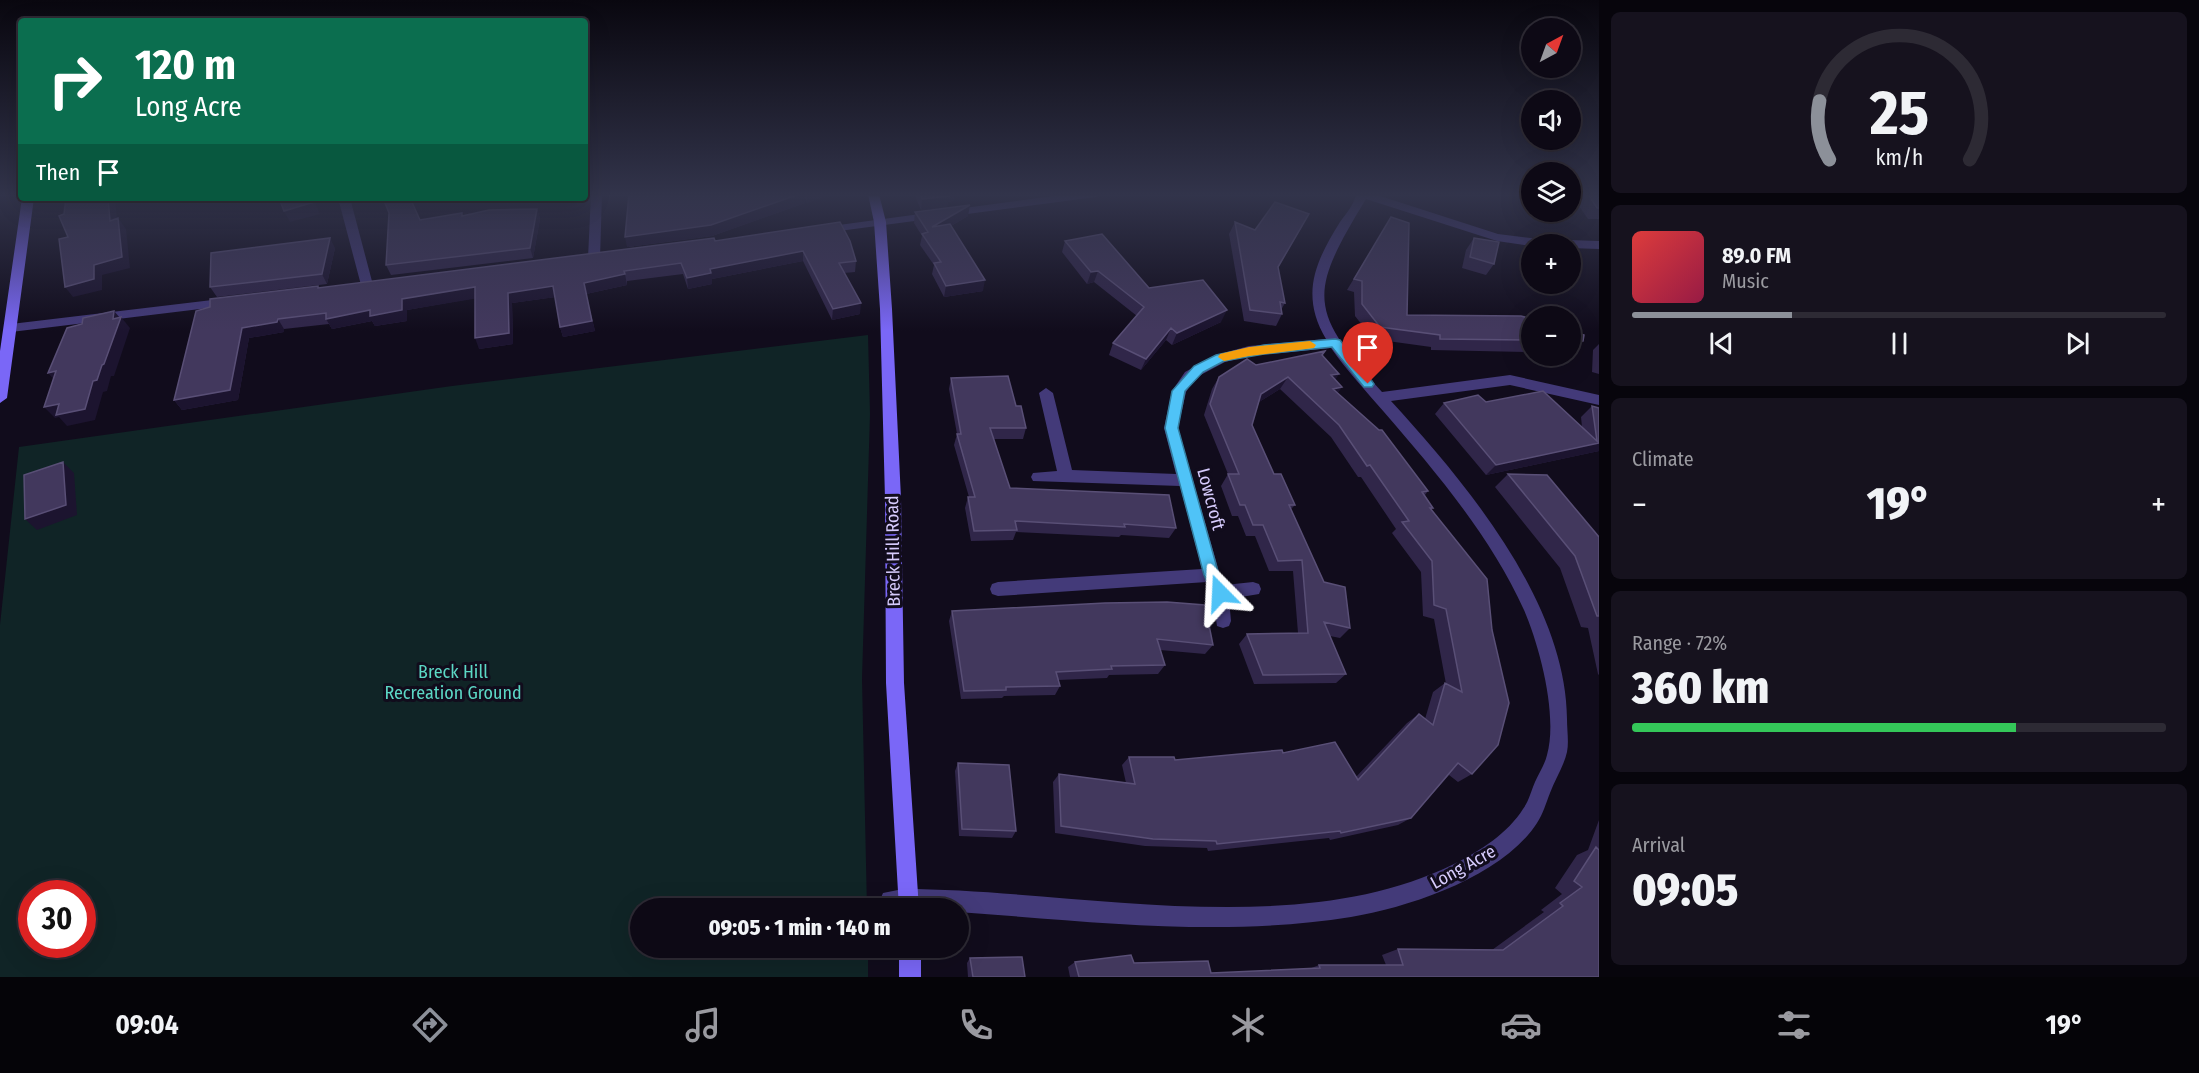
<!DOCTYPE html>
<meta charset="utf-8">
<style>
:root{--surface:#0d0915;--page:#16121e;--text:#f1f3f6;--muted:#9a9aa0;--line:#2d2a34;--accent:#8c9099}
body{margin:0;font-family:"Fira Sans Condensed",sans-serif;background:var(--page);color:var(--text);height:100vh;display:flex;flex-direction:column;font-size:22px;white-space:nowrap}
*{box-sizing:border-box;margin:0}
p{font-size:20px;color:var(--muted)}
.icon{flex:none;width:33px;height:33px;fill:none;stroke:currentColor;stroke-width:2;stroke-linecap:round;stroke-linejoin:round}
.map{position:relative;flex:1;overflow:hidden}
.side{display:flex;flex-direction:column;gap:12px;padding:12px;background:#07050c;width:600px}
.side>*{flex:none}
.hud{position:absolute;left:18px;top:18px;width:570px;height:183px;border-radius:6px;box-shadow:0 6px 24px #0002,0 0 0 2px var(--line);background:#0b6e4f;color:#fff;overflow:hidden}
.needle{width:39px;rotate:41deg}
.buttons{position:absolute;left:1521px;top:18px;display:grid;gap:12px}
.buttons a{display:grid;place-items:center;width:60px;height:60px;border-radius:50%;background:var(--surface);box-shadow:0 6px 24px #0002,0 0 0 2px var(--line);font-size:30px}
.speed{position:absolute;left:18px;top:880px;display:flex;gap:12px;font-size:30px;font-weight:700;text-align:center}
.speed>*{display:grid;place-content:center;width:78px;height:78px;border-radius:50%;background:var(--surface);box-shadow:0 6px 24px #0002,0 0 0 2px var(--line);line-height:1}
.speed .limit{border:9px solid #d22;background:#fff;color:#111}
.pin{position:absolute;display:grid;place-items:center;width:51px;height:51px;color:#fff;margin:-62px -26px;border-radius:50% 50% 50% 0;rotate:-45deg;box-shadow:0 0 6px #0007}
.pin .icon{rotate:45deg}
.me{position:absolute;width:66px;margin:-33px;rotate:339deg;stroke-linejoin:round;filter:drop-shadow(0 0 4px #0008)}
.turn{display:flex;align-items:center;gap:21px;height:126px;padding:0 18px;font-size:27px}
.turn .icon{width:78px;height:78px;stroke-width:2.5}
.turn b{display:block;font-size:42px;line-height:51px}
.then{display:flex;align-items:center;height:57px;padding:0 18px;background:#0003;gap:12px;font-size:22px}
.big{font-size:45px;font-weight:800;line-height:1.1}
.side .tile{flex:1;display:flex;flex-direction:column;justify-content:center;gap:9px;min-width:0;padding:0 21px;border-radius:9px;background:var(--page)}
.side .dial{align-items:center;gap:0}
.dial svg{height:156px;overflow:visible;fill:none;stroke:var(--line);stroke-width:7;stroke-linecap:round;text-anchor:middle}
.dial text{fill:var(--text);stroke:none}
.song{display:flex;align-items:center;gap:18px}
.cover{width:72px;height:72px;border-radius:9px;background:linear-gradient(135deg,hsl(0 70% 55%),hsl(340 70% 35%))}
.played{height:6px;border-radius:3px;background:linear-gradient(90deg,var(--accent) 30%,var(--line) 30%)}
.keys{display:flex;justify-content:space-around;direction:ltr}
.heat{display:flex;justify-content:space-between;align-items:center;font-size:33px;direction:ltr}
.charge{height:9px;border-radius:4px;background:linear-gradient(90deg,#34c759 72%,var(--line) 0)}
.trip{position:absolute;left:630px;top:898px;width:339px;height:60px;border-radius:30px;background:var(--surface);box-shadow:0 6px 24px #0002,0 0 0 2px var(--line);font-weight:800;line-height:60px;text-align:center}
.tabs{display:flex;height:96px;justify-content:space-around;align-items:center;background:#050408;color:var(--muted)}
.tabs .icon{width:42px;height:42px}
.tabs .current{color:var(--accent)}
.tabs b{font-size:27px;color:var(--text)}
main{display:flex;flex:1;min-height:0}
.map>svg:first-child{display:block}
</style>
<main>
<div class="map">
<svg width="1599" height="977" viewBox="0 0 1599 977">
<rect width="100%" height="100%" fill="#110c1c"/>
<path fill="#102426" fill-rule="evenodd" d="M 868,335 L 870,414 L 862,679 L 867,909 L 640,909 L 640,948 L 868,948 L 868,977 L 0,977 L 0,625 L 19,447 L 452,386 ZM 32,894 L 82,894 L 82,945 L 32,945 Z"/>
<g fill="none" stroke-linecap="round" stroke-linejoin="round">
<path fill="#433a79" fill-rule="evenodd" d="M 591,194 L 602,194 L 600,258 L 594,262 L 588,258 Z
M 1068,194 L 1101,194 L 1096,197 L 824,233 L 818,230 L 824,227 Z
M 1356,194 L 1374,194 L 1498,234 L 1539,239 L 1599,241 L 1599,249 L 1570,248 L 1570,244 L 1532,246 L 1497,241 L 1366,199 C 1309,293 1307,309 1382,392 L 1510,375 L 1599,395 L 1599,405 L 1510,385 L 1391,401 C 1466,483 1566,602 1567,719 C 1567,730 1569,742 1567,752 C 1564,766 1555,779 1550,793 C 1546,803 1543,814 1537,823 C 1503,876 1411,907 1351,917 C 1222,938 1088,921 958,912 L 958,909 L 883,907 L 880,900 L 883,893 L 903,889 C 1074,889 1295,943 1454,864 C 1480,851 1508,833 1523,809 C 1529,801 1531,791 1535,782 C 1539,773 1545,764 1547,755 C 1558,716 1540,647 1524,610 C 1491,537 1436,472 1384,412 C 1366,391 1347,371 1331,348 L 1249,356 L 1225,362 L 1195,378 L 1186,392 L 1178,428 L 1220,575 L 1225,585 L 1253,582 L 1259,584 L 1261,589 L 1259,594 L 1229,599 L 1231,621 L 1229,626 L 1223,628 L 1217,626 L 1212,593 L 1207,582 L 998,596 L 992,594 L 990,589 L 992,584 L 998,582 L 1202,569 L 1180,486 L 1033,481 L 1031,477 L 1033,473 L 1057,471 L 1039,393 L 1046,388 L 1053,393 L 1072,470 L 1176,474 L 1164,428 L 1172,391 L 1185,372 L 1216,355 L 1249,346 L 1326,339 C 1300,295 1315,262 1340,222 C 1346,214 1355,203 1356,194 Z
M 338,198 L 350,198 L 373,285 L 371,288 L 367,289 L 361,285 Z
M 229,298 L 235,302 L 233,305 L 11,332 L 5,328 L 11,324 Z"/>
<path fill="#7a67f7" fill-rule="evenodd" d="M 868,194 L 879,194 L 886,222 L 892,309 L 901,499 L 904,683 L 919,909 L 899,909 L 886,683 L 885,499 L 880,309 L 874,222 Z
M 22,198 L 34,198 L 7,398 L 0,403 L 0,351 Z
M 899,948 L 921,948 L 921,977 L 899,977 Z"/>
</g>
<path fill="#302649" d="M 800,194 L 831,194 L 807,203 L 805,196 L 805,203 L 712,236 L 627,247 Z
M 914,194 L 957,194 L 954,196 L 953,201 L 948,202 L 947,207 L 921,210 Z
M 1574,194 L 1599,194 L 1599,219 L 1588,219 L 1572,196 Z
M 537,209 L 540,219 L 533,258 L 391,275 L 386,265 L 420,220 Z
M 915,212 L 968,216 L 951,226 L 983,291 L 944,297 L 932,274 L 934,265 L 920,245 L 922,236 L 914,223 Z
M 1391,217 L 1407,315 L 1532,319 L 1532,352 L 1431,350 L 1431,347 L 1373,339 L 1355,316 L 1354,292 L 1347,290 Z
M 840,222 L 856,261 L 855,272 L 844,273 L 860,314 L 832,320 L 803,261 L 712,279 L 712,284 L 688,289 L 683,274 L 627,281 L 627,285 L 586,294 L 595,331 L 563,337 L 560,327 L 555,297 L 512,303 L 513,344 L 479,349 L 475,298 L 407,310 L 407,321 L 375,326 L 372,321 L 332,329 L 329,324 L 284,329 L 284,332 L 249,338 L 238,400 L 182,410 L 174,400 L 196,311 L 319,288 L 715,241 Z
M 1235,222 L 1255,230 L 1303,225 L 1278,268 L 1285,303 L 1281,310 L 1282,314 L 1276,326 L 1244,321 L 1229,234 Z
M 1474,238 L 1494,264 L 1486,275 L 1462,268 L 1466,250 Z
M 1065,241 L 1149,288 L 1221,322 L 1172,345 L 1166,340 L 1141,370 L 1109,355 L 1113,343 L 1137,316 L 1094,282 L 1087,284 L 1062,252 Z
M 335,248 L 327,284 L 217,297 L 210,287 Z
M 1570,331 L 1583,341 L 1573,352 L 1570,352 Z
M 1599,344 L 1599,374 L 1592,372 L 1593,350 Z
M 1322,356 L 1339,374 L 1335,379 L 1338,393 L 1428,491 L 1425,495 L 1433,508 L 1431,510 L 1487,579 L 1472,774 L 1458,782 L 1449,775 L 1411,818 L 1398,825 L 1330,840 L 1329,838 L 1208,851 L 1207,848 L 1145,846 L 1055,833 L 1053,782 L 1059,774 L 1126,783 L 1122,765 L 1129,757 L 1175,760 L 1283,753 L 1356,777 L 1407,723 L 1419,714 L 1425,719 L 1433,692 L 1445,683 L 1446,684 L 1434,619 L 1423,616 L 1421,572 L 1392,533 L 1396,529 L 1361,477 L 1358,477 L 1331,437 L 1280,389 L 1259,402 L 1252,425 L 1274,474 L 1295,505 L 1291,509 L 1324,582 L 1350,628 L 1340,638 L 1330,636 L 1346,674 L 1336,683 L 1254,684 L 1239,644 L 1247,634 L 1298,633 L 1293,571 L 1269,571 L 1255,536 L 1246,536 L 1238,516 L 1232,516 L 1221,486 L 1228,474 L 1204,415 L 1212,389 L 1219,377 L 1256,365 Z
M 951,378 L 1016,406 L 1026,428 L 1023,439 L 994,439 L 1010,488 L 1176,528 L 1169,538 L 1121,535 L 1119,537 L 1016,532 L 1013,540 L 971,541 L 965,508 L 968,497 L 969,497 L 954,445 L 957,434 L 949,389 Z
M 1486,402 L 1582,427 L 1581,417 L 1592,406 L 1599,451 L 1486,475 L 1435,414 L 1444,403 Z
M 1508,474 L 1599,537 L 1599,675 L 1598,674 L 1588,628 L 1581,627 L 1560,568 L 1495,487 Z
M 952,611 L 1213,645 L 1205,654 L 1160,650 L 1165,665 L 1158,674 L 1109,675 L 1107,678 L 1058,680 L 1060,686 L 1055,695 L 1004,696 L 1002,698 L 961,699 L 949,621 Z
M 958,763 L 1016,831 L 1012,838 L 959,836 L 955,771 Z
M 1599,820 L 1599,977 L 1070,977 L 1068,967 L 1075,962 L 1134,963 L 1211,973 L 1309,969 L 1319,965 L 1386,965 L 1382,955 L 1398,949 L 1492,950 L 1544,912 L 1541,910 L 1562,894 L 1555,888 L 1577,855 L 1588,850 Z
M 970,958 L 1025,977 L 968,977 L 967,963 Z"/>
<path fill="#1c142f" d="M 800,194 L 805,194 L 805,203 L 712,236 L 627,247 L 625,237 Z
M 807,194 L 831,194 L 807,203 Z
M 946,194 L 957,194 L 954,196 L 953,201 L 948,202 L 947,207 L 921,210 L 922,199 Z
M 108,198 L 115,198 L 118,231 L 110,221 Z
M 270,198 L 281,198 L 272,201 Z
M 313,198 L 320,214 L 290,222 L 284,211 Z
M 970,205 L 968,216 L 930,238 L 932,227 Z
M 537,209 L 540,219 L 533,258 L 530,248 Z
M 118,218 L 126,229 L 130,268 L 102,275 L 102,290 L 73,297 L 65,287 L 94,265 Z
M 330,238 L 335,248 L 327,284 L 322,274 Z
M 803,251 L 803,261 L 712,279 L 712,284 L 688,289 L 687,278 L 710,269 Z
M 1098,271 L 1094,282 L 1087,284 L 1091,272 Z
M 625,274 L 627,285 L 586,294 L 595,331 L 563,337 L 560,327 L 584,283 Z
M 985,280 L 983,291 L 944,297 L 946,286 Z
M 553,286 L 556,297 L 512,303 L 513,344 L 479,349 L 475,338 L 508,293 Z
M 475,287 L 479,298 L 407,310 L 407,321 L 375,326 L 372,321 L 332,329 L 326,319 L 402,299 Z
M 861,303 L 860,314 L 832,320 L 833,309 Z
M 1227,310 L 1221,322 L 1172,345 L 1177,333 Z
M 114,311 L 121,319 L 121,317 L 130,328 L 114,376 L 111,376 L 107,391 L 103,392 L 95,420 L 67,426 L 59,417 L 55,418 L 44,407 L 93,381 L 113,319 Z
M 278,319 L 284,329 L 284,332 L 249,338 L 238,400 L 182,410 L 174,400 L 242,328 Z
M 1171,328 L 1166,340 L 1141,370 L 1146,359 Z
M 56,371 L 58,384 L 48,373 Z
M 1339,374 L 1331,386 L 1331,375 Z
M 1288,377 L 1280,389 L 1254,405 L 1261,394 Z
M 1342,387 L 1334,399 L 1333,389 Z
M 1599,443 L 1599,451 L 1486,475 L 1496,465 Z
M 63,462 L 74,473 L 77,515 L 37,530 L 25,519 Z"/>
<path fill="#42385d" stroke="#594f76" stroke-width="1.5" d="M 629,194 L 800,194 L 711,225 L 625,237 Z
M 920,194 L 948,194 L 949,196 L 922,199 Z
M 1588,194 L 1599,194 L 1599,208 L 1597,208 Z
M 66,198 L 108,198 L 110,221 L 118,218 L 122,257 L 94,265 L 94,279 L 65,287 L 59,239 L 68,237 L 59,216 L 64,214 Z
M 279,198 L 312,198 L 314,202 L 284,211 Z
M 383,198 L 410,198 L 420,220 L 462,213 L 462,216 L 489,210 L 537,209 L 530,248 L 386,265 L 389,213 Z
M 1275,202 L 1309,214 L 1278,267 L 1285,303 L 1280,302 L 1282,314 L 1250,310 L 1235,222 L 1255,230 Z
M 970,205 L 932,227 L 950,224 L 985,280 L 946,286 L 934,263 L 941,262 L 922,234 L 928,232 L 915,212 Z
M 1391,217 L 1409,223 L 1407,315 L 1521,316 L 1532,319 L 1532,340 L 1440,339 L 1440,335 L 1380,327 L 1362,304 L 1362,281 L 1354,279 Z
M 840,222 L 850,241 L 856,261 L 839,263 L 861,303 L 833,309 L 803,251 L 710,269 L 711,273 L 687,278 L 681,263 L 624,271 L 625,274 L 584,283 L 592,321 L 560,327 L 553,286 L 508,293 L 509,333 L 475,338 L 475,287 L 402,299 L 402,310 L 370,316 L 370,310 L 326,319 L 326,313 L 278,319 L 277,322 L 242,328 L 230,390 L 174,400 L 196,311 L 210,307 L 210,299 L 318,286 L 318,288 L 714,238 L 715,241 Z
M 1102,234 L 1149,288 L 1203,280 L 1227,310 L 1177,333 L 1171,328 L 1146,359 L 1113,343 L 1144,307 L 1098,271 L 1091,272 L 1065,241 Z
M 330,238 L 322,274 L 210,287 L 211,253 Z
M 1474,238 L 1499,242 L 1494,264 L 1470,257 Z
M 114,311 L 113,319 L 121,317 L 104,364 L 102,365 L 97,380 L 93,381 L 85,409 L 56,415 L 59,404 L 44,407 L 56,371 L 48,373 L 67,328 L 82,324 L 83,318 Z
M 1570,331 L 1584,335 L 1583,341 L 1570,341 Z
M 1325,351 L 1322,355 L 1339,374 L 1331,375 L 1342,387 L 1333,389 L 1379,430 L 1382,430 L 1428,491 L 1422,492 L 1433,508 L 1430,508 L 1487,579 L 1492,630 L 1509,703 L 1498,745 L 1472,774 L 1458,763 L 1411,818 L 1341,833 L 1340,831 L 1217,844 L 1216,841 L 1153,839 L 1061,826 L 1059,774 L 1135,784 L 1129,757 L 1174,757 L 1175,760 L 1282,750 L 1283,753 L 1335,742 L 1358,780 L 1419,714 L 1433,725 L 1445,683 L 1462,692 L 1446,609 L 1434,605 L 1432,561 L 1402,522 L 1409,521 L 1370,465 L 1367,466 L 1339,425 L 1288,377 L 1261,394 L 1252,425 L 1274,474 L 1281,474 L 1295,505 L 1289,505 L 1324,582 L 1345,587 L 1350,628 L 1324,622 L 1346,674 L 1263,675 L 1247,634 L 1308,633 L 1302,560 L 1278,561 L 1263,525 L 1253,525 L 1245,505 L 1240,505 L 1228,474 L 1239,474 L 1210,404 L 1219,377 L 1247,359 L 1256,365 Z
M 1008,376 L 1016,406 L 1021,406 L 1026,428 L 990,428 L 1010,488 L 1169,495 L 1176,528 L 1124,524 L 1125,527 L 1015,521 L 1017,530 L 974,531 L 968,497 L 975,497 L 957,434 L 961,434 L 951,378 Z
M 1543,391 L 1597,441 L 1592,406 L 1599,408 L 1599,443 L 1496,465 L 1444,403 L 1478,395 L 1486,402 Z
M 63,462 L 66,505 L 25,519 L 24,475 Z
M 1508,474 L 1547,475 L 1599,537 L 1599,616 L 1597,616 L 1575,556 Z
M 1167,602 L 1205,605 L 1213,645 L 1157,639 L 1165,665 L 1111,666 L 1112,669 L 1056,672 L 1060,686 L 1006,687 L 1006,690 L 964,691 L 952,611 L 1105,603 Z
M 958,763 L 1009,765 L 1016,831 L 962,829 Z
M 1596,847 L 1599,850 L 1599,977 L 1079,977 L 1075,962 L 1131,955 L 1134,963 L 1208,961 L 1211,973 L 1320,968 L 1319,965 L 1403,965 L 1398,949 L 1503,950 L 1563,906 L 1560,903 L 1582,887 L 1574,881 Z
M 1022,957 L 1025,977 L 973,977 L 970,958 Z"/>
<linearGradient id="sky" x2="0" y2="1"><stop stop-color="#09070f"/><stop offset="0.59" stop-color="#32344b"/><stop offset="1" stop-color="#32344b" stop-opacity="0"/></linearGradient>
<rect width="1599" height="331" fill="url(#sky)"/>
<path fill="#4fc3f7" stroke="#337fa1" stroke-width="1.5" d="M 1335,339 L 1340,340 L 1372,381 L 1374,384 L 1372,387 L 1364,387 L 1332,347 L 1264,354 L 1224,361 L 1203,372 L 1185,391 L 1178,428 L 1219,575 L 1227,593 L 1225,598 L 1220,600 L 1214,598 L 1204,575 L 1165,428 L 1172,391 L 1194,366 L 1216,355 L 1264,345 Z"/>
<path fill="#f59e0b" d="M 1310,341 L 1316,345 L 1314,348 L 1249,356 L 1224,361 L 1218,357 L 1220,354 L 1249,347 Z"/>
<g text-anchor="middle" stroke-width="6" stroke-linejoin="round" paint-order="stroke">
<g font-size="18" fill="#d6cbfc" stroke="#110c1c">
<text transform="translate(1211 499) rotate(75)" y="6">Lowcroft</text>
<text transform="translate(893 551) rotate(-91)" y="6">Breck Hill Road</text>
<text transform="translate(1463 867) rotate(-29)" y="6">Long Acre</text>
</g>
<g font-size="18" fill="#5cd7c5" stroke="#110c1c">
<text x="453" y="678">Breck Hill<tspan x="453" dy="21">Recreation Ground</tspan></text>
</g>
</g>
</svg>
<div class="buttons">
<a><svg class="needle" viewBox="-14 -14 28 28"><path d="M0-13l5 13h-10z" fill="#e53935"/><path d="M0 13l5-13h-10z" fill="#9a9aa0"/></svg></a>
<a><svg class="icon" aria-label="sound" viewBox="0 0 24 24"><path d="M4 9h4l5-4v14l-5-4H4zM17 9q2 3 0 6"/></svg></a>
<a><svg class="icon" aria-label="layers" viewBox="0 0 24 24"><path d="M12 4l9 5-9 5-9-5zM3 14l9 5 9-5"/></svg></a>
<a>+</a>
<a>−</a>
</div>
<div class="speed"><div class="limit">30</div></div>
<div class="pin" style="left:1368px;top:384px;background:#d93025"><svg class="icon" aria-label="arrive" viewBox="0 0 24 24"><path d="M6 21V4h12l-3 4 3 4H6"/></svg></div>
<svg class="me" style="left:1220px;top:593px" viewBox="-20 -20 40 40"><path d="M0-17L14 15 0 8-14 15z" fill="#4fc3f7" stroke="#fff" stroke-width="4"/></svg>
<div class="trip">09:05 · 1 min · 140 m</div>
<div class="hud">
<div class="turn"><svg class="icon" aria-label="right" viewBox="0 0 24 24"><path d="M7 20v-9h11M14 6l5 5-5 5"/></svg><div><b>120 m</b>Long Acre</div></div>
<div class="then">Then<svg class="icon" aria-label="arrive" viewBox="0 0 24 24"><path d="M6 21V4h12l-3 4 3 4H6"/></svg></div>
</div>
</div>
<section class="side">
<div class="tile dial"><svg viewBox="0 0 100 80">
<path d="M14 69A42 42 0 1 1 86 69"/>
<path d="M14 69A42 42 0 0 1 9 39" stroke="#8c9099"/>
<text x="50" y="56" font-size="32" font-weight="700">25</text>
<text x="50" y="72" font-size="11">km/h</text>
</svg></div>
<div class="tile">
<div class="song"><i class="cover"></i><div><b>89.0 FM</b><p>Music</p></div></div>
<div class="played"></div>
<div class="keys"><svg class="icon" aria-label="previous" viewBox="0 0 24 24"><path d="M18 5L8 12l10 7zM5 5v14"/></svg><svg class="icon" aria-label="pause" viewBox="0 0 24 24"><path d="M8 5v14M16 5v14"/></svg><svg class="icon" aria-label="next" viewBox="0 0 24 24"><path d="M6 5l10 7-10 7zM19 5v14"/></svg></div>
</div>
<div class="tile"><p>Climate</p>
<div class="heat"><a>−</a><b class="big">19°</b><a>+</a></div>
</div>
<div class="tile"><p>Range · 72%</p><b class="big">360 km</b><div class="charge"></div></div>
<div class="tile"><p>Arrival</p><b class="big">09:05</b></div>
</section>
</main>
<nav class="tabs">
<b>09:04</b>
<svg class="icon current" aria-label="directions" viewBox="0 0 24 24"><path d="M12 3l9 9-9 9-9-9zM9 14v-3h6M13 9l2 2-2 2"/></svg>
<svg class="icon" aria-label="music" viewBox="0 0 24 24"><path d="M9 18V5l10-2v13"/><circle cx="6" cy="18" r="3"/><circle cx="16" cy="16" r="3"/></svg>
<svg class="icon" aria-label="phone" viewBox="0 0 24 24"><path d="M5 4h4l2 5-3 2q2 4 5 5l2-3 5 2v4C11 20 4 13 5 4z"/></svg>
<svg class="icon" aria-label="climate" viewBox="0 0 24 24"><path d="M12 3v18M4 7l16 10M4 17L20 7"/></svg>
<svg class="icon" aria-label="car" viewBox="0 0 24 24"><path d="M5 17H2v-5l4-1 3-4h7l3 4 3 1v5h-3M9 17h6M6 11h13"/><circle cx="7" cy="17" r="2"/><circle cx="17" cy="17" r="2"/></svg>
<svg class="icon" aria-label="filters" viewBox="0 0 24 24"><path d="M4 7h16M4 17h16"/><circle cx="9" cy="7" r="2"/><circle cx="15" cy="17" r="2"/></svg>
<b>19°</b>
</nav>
